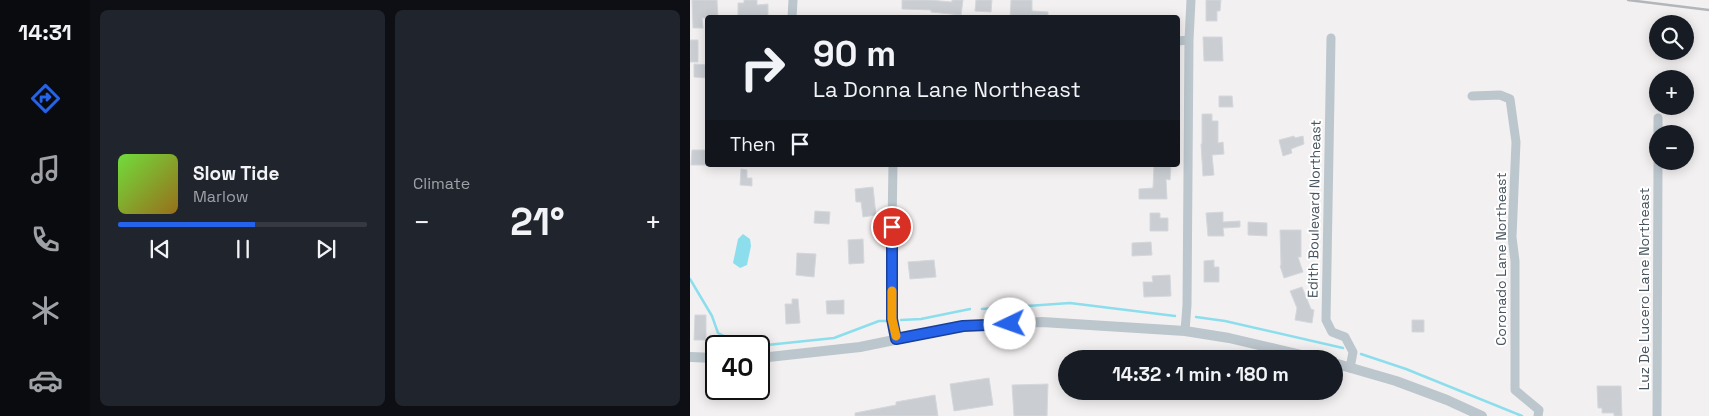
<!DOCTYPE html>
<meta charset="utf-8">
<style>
:root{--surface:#171b24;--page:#20242c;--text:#f1f3f6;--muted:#9ea1a6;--line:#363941;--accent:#2563eb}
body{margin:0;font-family:"Space Grotesk",sans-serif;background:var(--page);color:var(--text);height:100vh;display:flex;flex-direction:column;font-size:19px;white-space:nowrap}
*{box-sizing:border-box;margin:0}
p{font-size:16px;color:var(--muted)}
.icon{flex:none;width:28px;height:28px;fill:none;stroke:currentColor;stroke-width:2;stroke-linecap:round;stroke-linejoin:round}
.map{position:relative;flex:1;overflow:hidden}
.side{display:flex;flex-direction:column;gap:10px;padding:10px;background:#0d0f14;width:600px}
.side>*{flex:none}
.banner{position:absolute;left:15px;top:15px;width:475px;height:152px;border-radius:5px;box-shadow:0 2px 12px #0003;background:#171b24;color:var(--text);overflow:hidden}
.tools{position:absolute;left:959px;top:15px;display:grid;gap:10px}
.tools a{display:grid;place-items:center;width:45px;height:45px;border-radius:50%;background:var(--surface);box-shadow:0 2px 12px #0003;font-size:25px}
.speed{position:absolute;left:15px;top:335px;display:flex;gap:10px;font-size:25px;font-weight:700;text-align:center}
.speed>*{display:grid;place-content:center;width:65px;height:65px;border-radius:50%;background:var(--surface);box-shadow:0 2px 12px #0003;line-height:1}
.speed .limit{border:2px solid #111;border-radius:8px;background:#fff;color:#111}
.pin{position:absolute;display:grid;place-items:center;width:42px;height:42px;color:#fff;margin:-21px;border:2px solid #fff;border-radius:50%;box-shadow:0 1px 5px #0007}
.me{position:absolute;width:55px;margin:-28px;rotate:267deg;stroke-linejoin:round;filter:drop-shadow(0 0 4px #0008)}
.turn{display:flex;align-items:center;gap:18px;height:105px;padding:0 25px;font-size:22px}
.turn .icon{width:65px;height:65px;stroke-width:2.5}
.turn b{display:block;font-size:35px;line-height:42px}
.then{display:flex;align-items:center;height:48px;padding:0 25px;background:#0003;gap:10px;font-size:19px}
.big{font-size:38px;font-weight:700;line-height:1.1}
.side .tile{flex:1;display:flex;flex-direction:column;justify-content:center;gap:8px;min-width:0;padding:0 18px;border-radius:8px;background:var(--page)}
.song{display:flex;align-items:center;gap:15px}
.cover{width:60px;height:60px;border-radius:8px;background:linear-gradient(135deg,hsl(100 70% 55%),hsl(40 70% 35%))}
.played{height:5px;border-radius:2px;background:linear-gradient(90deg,var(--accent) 55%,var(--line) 55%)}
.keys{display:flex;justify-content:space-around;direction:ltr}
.heat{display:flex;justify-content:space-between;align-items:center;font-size:28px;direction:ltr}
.side .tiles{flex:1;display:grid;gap:10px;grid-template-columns:repeat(2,1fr)}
.trip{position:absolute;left:368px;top:350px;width:285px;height:50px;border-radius:25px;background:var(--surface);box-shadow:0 2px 12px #0003;font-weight:700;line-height:50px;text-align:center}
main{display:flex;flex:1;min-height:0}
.menu{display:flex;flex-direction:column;width:90px;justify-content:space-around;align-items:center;background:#090b0e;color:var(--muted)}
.menu .icon{width:35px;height:35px}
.menu .selected{color:var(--accent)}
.menu b{font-size:22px;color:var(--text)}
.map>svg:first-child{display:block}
</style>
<main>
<nav class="menu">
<b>14:31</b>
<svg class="icon selected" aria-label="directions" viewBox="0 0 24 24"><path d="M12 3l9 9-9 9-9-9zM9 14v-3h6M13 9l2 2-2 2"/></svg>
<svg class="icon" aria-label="music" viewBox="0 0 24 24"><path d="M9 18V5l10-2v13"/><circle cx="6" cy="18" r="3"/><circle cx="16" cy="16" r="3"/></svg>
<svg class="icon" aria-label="phone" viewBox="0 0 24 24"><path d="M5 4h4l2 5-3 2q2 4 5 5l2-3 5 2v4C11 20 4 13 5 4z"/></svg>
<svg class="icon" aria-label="climate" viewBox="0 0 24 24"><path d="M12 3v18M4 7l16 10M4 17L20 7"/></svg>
<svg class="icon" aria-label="car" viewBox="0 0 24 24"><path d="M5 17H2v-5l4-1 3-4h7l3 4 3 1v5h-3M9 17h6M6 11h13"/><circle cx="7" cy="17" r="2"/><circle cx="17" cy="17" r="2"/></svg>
</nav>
<section class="side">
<div class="tiles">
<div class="tile">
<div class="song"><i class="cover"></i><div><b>Slow Tide</b><p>Marlow</p></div></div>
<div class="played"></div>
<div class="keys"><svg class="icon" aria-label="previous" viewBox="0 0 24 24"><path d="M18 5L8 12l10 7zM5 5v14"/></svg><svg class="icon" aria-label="pause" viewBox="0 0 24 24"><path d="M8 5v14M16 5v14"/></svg><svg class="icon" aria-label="next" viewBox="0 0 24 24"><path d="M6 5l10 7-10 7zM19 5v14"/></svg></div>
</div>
<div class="tile"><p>Climate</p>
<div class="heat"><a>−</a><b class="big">21°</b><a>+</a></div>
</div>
</div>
</section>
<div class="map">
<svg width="1019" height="416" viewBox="0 0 1019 416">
<rect width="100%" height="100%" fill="#f3f0f1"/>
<path fill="#8cdeed" d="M 53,234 L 60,239 L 61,246 L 57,265 L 50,268 L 43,263 L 48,239 Z"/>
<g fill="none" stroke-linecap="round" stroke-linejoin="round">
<path stroke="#8cdeed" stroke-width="2.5" d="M 0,279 L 22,316 L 28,333 L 45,342 L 61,343
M 292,309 L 380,303 L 485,316
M 506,317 L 535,321 L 653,348
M 211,320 L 231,319 L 280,309
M 77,345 L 144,338 L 189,321 L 196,321
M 671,354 L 716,369 L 832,416"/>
</g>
<path fill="#caced3" stroke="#d4d7dc" d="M 2,0 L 27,0 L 28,18 L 12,18 L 13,28 L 3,28 Z
M 54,0 L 67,0 L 67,5 L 78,4 L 78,17 L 48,18 L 48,3 L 54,3 Z
M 212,0 L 239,0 L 262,2 L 262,0 L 273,0 L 271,15 L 241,12 L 241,10 L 212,9 Z
M 286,0 L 302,0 L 301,12 L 285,11 Z
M 321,0 L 342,0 L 342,11 L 358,12 L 358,18 L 320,18 Z
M 516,0 L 531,0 L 530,11 L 527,11 L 527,21 L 516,21 Z
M 513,37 L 532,37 L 533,61 L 514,61 Z
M 0,40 L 8,40 L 8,62 L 0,62 Z
M 4,64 L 18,65 L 18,78 L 4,77 Z
M 529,96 L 542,96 L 543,107 L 529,107 Z
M 512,114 L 522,114 L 522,121 L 528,121 L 528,143 L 533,142 L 534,154 L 522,155 L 524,175 L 513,176 L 511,144 L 512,144 Z
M 604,136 L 605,138 L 613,136 L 614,144 L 601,149 L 602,153 L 593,156 L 589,140 Z
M 2,150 L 18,150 L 18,165 L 1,165 Z
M 464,165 L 481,165 L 480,180 L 476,179 L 477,199 L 449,199 L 449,189 L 463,188 Z
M 51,169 L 57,170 L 57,178 L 62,178 L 62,186 L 50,185 Z
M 183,187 L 186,215 L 173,217 L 171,202 L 166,202 L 165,189 Z
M 125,211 L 140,212 L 139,224 L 124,223 Z
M 533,212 L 533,222 L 550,221 L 550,227 L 533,228 L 534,236 L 518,236 L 516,213 Z
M 460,213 L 470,213 L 470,218 L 478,218 L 478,231 L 460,231 Z
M 558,222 L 577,223 L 577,236 L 558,235 Z
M 590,230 L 611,230 L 611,257 L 608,257 L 613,272 L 594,278 L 590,266 L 591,265 Z
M 173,239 L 174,263 L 159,264 L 158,240 Z
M 461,242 L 462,255 L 442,256 L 442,243 Z
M 107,253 L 126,254 L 124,277 L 106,275 Z
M 244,260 L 246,277 L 220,279 L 218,262 Z
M 524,260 L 524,267 L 529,267 L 529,282 L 514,282 L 514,261 Z
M 480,275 L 481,296 L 454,297 L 453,282 L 463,282 L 462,276 Z
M 612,287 L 621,309 L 624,310 L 622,323 L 605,320 L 607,308 L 600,291 Z
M 102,299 L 108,299 L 110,323 L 96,324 L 95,304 L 102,304 Z
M 154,300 L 154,314 L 137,314 L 136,301 Z
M 5,315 L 16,315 L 16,340 L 4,340 Z
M 722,320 L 734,320 L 734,332 L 722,332 Z
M 299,378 L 303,405 L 264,411 L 260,384 Z
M 358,384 L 357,416 L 324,416 L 322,385 Z
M 907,386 L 931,386 L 932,416 L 924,416 L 924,413 L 912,413 L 912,408 L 908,408 Z
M 245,395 L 248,416 L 165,416 L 165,413 L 206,405 L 206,402 Z"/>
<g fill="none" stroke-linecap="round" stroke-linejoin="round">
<path stroke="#bcc6cd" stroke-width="9" d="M 102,18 L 103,0
M 641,38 L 636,320 L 642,332 L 655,337 L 663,352 L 660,368
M 488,41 L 499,40
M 782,96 L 810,95 L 820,99 L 826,142 L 822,237 L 825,261 L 825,390 L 849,410 L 848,416
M 968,134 L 968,118
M 203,165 L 201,284 L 202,319 L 206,339
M 495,331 L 497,305 L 499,40 L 501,0
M 967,416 L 968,161"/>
<path stroke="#bcc6cd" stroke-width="10" d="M 0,357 L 26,358
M 69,358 L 170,347 L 273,326 L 352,322 L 495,331 L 539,338 L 629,359
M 644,363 L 706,381 L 757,400 L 792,416"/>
<path stroke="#b2b6bb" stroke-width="2.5" d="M 938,0 L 1019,10"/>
</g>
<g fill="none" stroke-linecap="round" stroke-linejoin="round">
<g stroke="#184099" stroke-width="12">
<path id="route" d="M 202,227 L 202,319 L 206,339 L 273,326 L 320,324"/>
</g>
<use href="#route" stroke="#2563eb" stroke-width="9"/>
<path stroke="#f59e0b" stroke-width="9" d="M 202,291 L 202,319 L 206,336"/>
</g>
<g text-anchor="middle" stroke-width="4" stroke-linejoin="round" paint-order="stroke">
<g font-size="14" fill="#48555e" stroke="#fff">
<text transform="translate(624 209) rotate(-89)" y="5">Edith Boulevard Northeast</text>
<text transform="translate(811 259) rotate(-90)" y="5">Coronado Lane Northeast</text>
<text transform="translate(954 289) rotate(-90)" y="5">Luz De Lucero Lane Northeast</text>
</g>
</g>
</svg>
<div class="tools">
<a><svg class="icon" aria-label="search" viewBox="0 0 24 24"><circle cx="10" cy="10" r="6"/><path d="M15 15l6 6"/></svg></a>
<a>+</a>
<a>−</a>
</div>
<div class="speed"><div class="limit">40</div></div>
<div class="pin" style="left:202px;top:227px;background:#d93025"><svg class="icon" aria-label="arrive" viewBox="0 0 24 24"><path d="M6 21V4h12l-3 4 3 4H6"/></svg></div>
<svg class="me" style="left:320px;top:324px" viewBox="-20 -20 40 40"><circle r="19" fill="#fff"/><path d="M0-13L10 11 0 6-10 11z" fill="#2563eb"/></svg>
<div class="trip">14:32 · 1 min · 180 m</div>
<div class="banner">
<div class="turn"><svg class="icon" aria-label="right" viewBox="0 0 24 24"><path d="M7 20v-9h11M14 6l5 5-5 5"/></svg><div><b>90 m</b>La Donna Lane Northeast</div></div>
<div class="then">Then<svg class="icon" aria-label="arrive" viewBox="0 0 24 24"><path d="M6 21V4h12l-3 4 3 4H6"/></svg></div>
</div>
</div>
</main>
